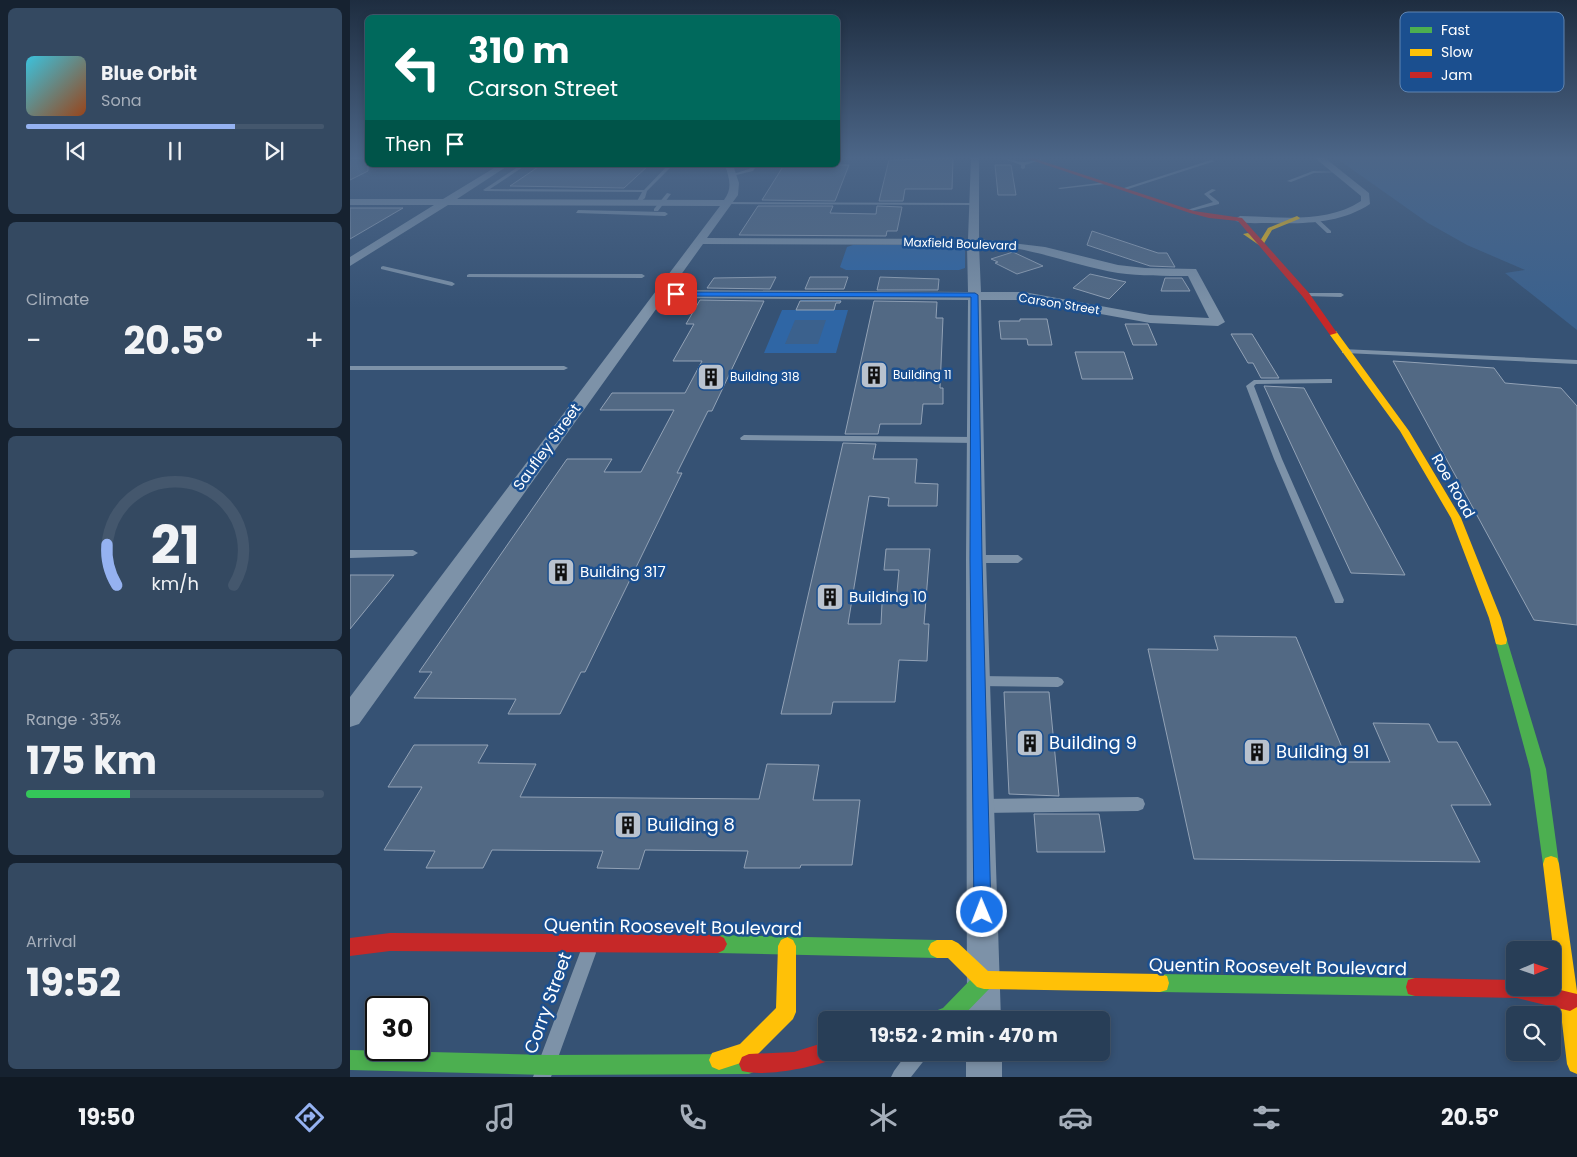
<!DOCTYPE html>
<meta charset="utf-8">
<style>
:root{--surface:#283e57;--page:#344961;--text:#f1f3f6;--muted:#a5aeba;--line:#44576d;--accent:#95b2f1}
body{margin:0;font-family:Poppins,sans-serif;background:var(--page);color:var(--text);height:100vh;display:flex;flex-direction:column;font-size:19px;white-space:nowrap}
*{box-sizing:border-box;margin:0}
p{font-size:16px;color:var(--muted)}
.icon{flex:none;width:28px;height:28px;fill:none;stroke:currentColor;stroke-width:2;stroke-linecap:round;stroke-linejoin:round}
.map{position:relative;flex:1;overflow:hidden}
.drawer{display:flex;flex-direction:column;gap:8px;padding:8px;background:#162230;width:350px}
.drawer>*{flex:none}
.guide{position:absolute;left:15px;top:15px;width:475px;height:152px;border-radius:8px;box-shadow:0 2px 8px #0003,0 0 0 1px var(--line);background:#00695c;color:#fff;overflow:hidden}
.needle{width:32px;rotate:88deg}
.controls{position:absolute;left:1156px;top:941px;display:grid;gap:10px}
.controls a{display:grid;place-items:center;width:55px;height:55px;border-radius:8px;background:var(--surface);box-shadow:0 2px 8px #0003,0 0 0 1px var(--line);font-size:25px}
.speed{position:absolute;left:15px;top:996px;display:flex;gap:10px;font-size:25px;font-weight:700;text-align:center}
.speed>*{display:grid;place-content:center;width:65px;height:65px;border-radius:50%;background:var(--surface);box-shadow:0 2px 8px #0003,0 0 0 1px var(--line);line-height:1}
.speed .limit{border:2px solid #111;border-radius:8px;background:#fff;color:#111}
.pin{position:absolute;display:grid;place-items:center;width:42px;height:42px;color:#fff;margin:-21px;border-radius:10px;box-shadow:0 2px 8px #0006}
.me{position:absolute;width:55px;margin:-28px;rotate:359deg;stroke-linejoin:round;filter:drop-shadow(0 0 4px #0008)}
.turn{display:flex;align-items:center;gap:18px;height:105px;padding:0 20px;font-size:22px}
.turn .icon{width:65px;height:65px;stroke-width:2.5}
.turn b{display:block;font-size:35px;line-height:42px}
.then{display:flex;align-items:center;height:48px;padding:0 20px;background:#0003;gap:10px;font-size:19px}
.big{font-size:38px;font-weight:700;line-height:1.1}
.drawer .tile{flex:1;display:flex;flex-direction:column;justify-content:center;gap:8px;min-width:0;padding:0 18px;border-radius:8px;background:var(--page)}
.drawer .dial{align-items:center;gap:0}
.dial svg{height:130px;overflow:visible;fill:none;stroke:var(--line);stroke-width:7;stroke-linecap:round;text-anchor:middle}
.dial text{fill:var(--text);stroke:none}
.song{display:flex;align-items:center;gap:15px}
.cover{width:60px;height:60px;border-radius:8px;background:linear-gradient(135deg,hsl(190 70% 55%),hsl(20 70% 35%))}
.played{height:5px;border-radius:2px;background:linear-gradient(90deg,var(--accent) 70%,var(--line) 70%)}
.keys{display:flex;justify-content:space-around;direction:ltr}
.heat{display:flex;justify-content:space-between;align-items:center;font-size:28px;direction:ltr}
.charge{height:8px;border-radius:4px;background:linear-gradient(90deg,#34c759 35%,var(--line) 0)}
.trip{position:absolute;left:468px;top:1011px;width:292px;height:50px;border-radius:8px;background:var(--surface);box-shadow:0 2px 8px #0003,0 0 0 1px var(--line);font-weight:700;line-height:50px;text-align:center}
.menu{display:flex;height:80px;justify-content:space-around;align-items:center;background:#101923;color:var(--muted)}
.menu .icon{width:35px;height:35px}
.menu .active{color:var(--accent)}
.menu b{font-size:22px;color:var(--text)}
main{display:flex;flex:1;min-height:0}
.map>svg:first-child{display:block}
</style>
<main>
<section class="drawer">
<div class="tile">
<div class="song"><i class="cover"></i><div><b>Blue Orbit</b><p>Sona</p></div></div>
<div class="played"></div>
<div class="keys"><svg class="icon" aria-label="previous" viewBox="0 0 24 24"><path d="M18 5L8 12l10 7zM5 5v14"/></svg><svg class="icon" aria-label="pause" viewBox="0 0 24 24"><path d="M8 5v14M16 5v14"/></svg><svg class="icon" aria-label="next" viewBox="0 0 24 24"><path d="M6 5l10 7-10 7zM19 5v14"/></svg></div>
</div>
<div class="tile"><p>Climate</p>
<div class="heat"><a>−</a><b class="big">20.5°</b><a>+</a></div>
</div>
<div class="tile dial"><svg viewBox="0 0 100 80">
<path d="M14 69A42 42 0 1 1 86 69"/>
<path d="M14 69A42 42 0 0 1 8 44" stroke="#95b2f1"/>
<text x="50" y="56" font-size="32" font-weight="700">21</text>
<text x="50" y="72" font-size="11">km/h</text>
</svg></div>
<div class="tile"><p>Range · 35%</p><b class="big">175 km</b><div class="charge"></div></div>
<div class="tile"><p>Arrival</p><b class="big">19:52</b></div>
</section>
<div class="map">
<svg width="1227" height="1077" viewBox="0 0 1227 1077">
<rect width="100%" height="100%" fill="#365274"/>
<path fill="#2f66a5" d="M 503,245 L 610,245 L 615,247 L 615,268 L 609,270 L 496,270 L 490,267 L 497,247 Z
M 451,300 L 491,300 L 490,303 L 486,303 L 484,310 L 498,310 L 486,353 L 414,353 L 432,310 L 446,310 Z"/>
<path fill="#3b618d" d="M 986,158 L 1227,158 L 1227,330 L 1155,273 L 1175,270 L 1117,245 L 1078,223 Z
M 445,320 L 476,320 L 468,344 L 435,344 Z"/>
<path fill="#526984" stroke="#92a2b6" d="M 0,158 L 18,158 L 18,171 L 0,180 Z
M 586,159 L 603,159 L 602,189 L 555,189 L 553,201 L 529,201 L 539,160 Z
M 191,165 L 299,165 L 274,188 L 160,186 Z
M 434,165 L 499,165 L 485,201 L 412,200 Z
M 645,165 L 661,165 L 666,195 L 648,195 Z
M 408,206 L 483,206 L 480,213 L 526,214 L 527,206 L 552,207 L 547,231 L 537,231 L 536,236 L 389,235 Z
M 0,208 L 53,208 L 0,239 Z
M 742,231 L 808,253 L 817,253 L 825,267 L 800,266 L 737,245 Z
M 663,252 L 693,266 L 667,274 L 645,263 L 648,262 L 641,259 Z
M 740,274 L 776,282 L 759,299 L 723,288 Z
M 426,277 L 420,289 L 357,288 L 364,278 Z
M 460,277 L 498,277 L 494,289 L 455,289 Z
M 530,277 L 589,279 L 588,290 L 527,290 Z
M 815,278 L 832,278 L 840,291 L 811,291 Z
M 350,300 L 414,301 L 362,411 L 358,411 L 327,473 L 332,473 L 235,672 L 231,672 L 210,714 L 158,714 L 166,699 L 64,698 L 82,672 L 69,672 L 217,459 L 262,459 L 254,472 L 291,472 L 324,410 L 250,410 L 262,393 L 335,393 L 352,361 L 323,361 L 344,324 L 336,324 Z
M 450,301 L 491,301 L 490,303 L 486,303 L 484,310 L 446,310 Z
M 524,301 L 587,302 L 586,318 L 593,318 L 590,388 L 593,388 L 593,404 L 573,404 L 571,424 L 530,424 L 528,434 L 495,434 Z
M 670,319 L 697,319 L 702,345 L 678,345 L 677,339 L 651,339 L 649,321 L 670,321 Z
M 775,324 L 798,324 L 807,345 L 783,345 Z
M 881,334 L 902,334 L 929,378 L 911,378 L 903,363 L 898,363 Z
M 725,352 L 774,352 L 783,379 L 732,379 Z
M 1043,361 L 1144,368 L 1155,383 L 1211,388 L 1227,406 L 1227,625 L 1184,620 Z
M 914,386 L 954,388 L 1055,575 L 1001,573 Z
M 493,443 L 526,444 L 523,459 L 567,459 L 565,483 L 588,484 L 587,506 L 538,506 L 539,498 L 519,496 L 498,624 L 531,624 L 532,604 L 546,603 L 549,570 L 534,570 L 536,549 L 580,549 L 574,624 L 579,624 L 577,661 L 549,660 L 545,702 L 483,702 L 481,714 L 431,714 Z
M 0,575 L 44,575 L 0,629 Z
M 864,636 L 946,637 L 998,762 L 1040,762 L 1023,723 L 1079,724 L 1088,742 L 1107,742 L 1141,805 L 1101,805 L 1130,862 L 844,859 L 798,649 L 868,650 Z
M 654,692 L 699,692 L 709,796 L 659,794 Z
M 64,745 L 138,745 L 128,763 L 186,764 L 170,797 L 409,799 L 417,764 L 469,765 L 463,800 L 510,800 L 502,865 L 451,865 L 450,868 L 394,868 L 398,851 L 295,850 L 289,869 L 247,868 L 253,851 L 142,850 L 133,868 L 76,868 L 85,851 L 34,850 L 72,787 L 38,787 Z
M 684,814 L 749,814 L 755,852 L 687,852 Z"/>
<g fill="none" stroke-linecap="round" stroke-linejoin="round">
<path fill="#7d92a8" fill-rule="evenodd" d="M 652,158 C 659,158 665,162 672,162 C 680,163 689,158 697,158 L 675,165 L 675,168 L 673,169 L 671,168 L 671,165 Z
M 861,160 L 865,161 L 775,190 L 771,189 Z
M 171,165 L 176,165 L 140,189 L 294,190 L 318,165 L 323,165 L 297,191 L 295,198 L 288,204 L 286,203 L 292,192 L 135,191 L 133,190 Z
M 403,165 L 407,165 L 403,171 L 382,176 L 380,175 L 399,169 Z
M 963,171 L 990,172 L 964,173 L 941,182 L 937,181 Z
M 757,182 L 755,184 L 710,189 L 708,188 Z
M 862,189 L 866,190 L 859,194 L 869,202 L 869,204 L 837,212 L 837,210 L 863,202 L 854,194 Z
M 317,193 L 321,194 L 308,211 L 304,211 L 304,209 Z
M 376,202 L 625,203 L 627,204 L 625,205 L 374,204 Z
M 228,210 L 315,212 L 318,214 L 315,216 L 226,213 Z
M 962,217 L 966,217 L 981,231 L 981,233 L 977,233 L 962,219 Z
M 33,266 L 102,282 L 105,284 L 102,286 L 31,269 L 31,267 Z
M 119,274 L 292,274 L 295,276 L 292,278 L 117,277 L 117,275 Z
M 956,293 L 991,293 L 994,295 L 991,297 L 954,296 L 953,295 Z
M 992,349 L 1227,360 L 1227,364 L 995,353 L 992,353 Z
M 0,366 L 214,366 L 218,368 L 214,370 L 0,370 Z
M 979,379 L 982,379 L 982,383 L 906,384 L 904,386 L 932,459 L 994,600 L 993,603 L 985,603 L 984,600 L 924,459 L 896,386 L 904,380 Z
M 394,435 L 626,437 L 630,440 L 626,443 L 391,440 L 390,438 Z
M 0,550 L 63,550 L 68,553 L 63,556 L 0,558 Z
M 626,555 L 668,555 L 673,559 L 668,563 L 626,563 L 621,559 Z
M 628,676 L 708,677 L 712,679 L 714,682 L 712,685 L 708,687 L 628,686 L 624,684 L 622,681 L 624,678 Z
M 788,797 L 793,799 L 795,804 L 793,809 L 788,811 L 631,813 L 626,811 L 624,806 L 626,801 L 631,799 Z
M 238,945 L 244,947 L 246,953 L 201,1077 L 183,1077 L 232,947 Z
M 558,1052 L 579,1052 L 576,1058 L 561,1077 L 541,1077 L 544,1071 Z"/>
<path fill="#7d92a8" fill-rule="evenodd" d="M 621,158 L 629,158 L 629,239 L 695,247 L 768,265 L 795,268 L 846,269 L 875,322 L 868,326 L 800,323 L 674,300 L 631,300 L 636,559 L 651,1020 L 617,1020 L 616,559 L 618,300 L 314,298 L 9,724 L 0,727 L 0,697 L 370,206 L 98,205 L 0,266 L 0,257 L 84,205 L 0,205 L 0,199 L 93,199 L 149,165 L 159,165 L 107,199 L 374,200 C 383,188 379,178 375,165 L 383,165 L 389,183 L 388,195 L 357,238 L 618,239 ZM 353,244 L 617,245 L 618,292 L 320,290 ZM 629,245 C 677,245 721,265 768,273 C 791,276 815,276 838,276 L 859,318 L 800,315 L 674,292 L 631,292 Z
M 965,158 L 975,158 L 1019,193 L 1020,204 C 990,224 952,224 918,223 C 907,223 896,224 886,221 L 885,219 L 890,216 C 930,217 976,224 1011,201 L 1011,196 Z
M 616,1052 L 652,1052 L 652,1077 L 616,1077 Z"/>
<path fill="#4caf50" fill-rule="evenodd" d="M 1151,635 L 1156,636 L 1157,640 L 1196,769 L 1209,864 L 1207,870 L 1201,872 L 1195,870 L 1193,864 L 1180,769 L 1145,640 L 1146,636 Z
M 368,935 L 587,940 L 593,943 L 596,949 L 593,955 L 587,958 L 368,953 L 362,950 L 359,944 L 362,938 Z
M 634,971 L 641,973 L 643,980 L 641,987 L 609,1020 L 577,1020 L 580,1013 L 593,1008 L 627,973 Z
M 810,974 L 1065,978 L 1072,980 L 1074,987 L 1072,994 L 1065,996 L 810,992 L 803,990 L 801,983 L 803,976 Z
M 0,1050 L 197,1055 L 399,1054 L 406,1057 L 409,1064 L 406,1071 L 399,1074 L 197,1075 L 0,1070 Z"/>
<path fill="#ffc107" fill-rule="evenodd" d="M 947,216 L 950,218 L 949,219 L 922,230 L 913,245 L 909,245 L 893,234 L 898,233 L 910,241 L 918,228 Z
M 980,331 L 986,331 L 1059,431 L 1111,518 L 1151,618 L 1157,640 L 1156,644 L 1151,645 L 1146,644 L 1139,618 L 1101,518 L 1050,431 L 980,335 Z
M 1201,856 L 1207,858 L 1209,864 L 1227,991 L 1227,1074 L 1220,1071 L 1217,1064 L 1193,864 L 1195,858 Z
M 437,937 L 443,940 L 446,946 L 446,1012 L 443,1019 L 403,1059 L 369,1070 L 362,1067 L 359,1060 L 362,1053 L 390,1044 L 426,1008 L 428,946 L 431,940 Z
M 587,940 L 602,940 L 608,943 L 638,971 L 810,974 L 817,976 L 819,983 L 817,990 L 810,992 L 634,989 L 627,987 L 598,958 L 587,958 L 581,955 L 578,949 L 581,943 Z"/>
<path fill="#c62828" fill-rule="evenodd" d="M 675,158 L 683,158 L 844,211 L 892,218 L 959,293 L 987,333 L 980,335 L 953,297 L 888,221 L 859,218 L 840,213 Z
M 40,933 L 368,935 L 374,938 L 377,944 L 374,950 L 368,953 L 40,951 L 0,956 L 0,938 Z
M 1065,978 L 1165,980 L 1165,988 L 1202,988 L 1227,994 L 1227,1007 L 1220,1011 L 1167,998 L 1065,996 L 1058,994 L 1056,987 L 1058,980 Z
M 476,1042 L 476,1052 L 487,1052 L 484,1059 C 461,1068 415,1077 392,1071 L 389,1064 L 392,1057 L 399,1054 L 444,1052 Z"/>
</g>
<linearGradient id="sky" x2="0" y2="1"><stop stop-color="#1e2d40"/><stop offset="0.51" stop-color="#4c6688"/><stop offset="1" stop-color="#4c6688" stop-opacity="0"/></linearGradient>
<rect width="1227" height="309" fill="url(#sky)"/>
<path fill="#1a73e8" stroke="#114b97" d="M 323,292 L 625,293 L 628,295 L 632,559 L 641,912 L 639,918 L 632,920 L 626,918 L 624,912 L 620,559 L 621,297 L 326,296 L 322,294 Z"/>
<defs>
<g id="building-square" transform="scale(1.4375)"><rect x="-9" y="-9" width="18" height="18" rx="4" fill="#b9c2ce" stroke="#1b4f8f"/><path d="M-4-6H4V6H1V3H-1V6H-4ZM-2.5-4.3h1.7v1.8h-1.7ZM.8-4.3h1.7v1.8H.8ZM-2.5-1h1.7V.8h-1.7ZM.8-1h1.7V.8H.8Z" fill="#111"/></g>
</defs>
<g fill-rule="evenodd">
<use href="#building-square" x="524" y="375"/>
<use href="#building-square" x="361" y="377"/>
<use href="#building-square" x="211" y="572"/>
<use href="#building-square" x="480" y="597"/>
<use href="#building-square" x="680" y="743"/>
<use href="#building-square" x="907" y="752"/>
<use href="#building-square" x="278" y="825"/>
</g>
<g text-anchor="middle" stroke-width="5" stroke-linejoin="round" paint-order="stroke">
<g font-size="12" fill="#fff" stroke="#1b4f8f">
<text transform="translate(610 244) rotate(2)" y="4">Maxfield Boulevard</text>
<text transform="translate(709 304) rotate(9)" y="4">Carson Street</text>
</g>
<g font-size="12" fill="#fff" stroke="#1b4f8f" text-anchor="start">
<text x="543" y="379">Building 11</text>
<text x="380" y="381">Building 318</text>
</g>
<g font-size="15" fill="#fff" stroke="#1b4f8f">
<text transform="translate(197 447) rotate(-54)" y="5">Saufley Street</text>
<text transform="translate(1103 486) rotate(60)" y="5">Roe Road</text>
</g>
<g font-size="15" fill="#fff" stroke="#1b4f8f" text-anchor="start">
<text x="230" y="577">Building 317</text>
<text x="499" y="602">Building 10</text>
</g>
<g font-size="18" fill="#fff" stroke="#1b4f8f" text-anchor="start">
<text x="699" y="749">Building 9</text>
<text x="926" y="758">Building 91</text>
<text x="297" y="831">Building 8</text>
</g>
<g font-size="18" fill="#fff" stroke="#1b4f8f">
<text transform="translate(323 927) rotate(1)" y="6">Quentin Roosevelt Boulevard</text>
<text transform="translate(928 967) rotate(1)" y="6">Quentin Roosevelt Boulevard</text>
<text transform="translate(198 1003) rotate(-70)" y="6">Corry Street</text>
</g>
</g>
<rect x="1050" y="12" width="164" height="80" rx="8" fill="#1b4f8f" stroke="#5f84b1" stroke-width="1"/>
<rect x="1060" y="27" width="22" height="6" fill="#4caf50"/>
<rect x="1060" y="49" width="22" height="7" fill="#ffc107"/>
<rect x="1060" y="72" width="22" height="6" fill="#c62828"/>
<g font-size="14" fill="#fff">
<text x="1091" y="35">Fast</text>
<text x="1091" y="57">Slow</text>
<text x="1091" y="80">Jam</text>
</g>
</svg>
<div class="controls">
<a><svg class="needle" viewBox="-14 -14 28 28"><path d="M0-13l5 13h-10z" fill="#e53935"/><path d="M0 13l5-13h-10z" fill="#a5aeba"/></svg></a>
<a><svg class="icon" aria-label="search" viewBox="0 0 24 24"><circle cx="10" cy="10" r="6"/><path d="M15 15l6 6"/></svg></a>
</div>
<div class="speed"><div class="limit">30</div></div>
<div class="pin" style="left:326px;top:294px;background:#d93025"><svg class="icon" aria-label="arrive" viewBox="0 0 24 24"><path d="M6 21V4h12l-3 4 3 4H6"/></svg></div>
<svg class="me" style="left:632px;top:912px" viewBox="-20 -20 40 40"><circle r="17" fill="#1a73e8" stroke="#fff" stroke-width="3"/><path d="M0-11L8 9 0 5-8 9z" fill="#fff"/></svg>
<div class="trip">19:52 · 2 min · 470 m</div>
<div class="guide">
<div class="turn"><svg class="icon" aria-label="left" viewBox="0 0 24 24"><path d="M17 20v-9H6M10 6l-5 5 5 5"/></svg><div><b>310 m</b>Carson Street</div></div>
<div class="then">Then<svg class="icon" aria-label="arrive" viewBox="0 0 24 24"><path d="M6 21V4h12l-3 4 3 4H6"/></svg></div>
</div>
</div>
</main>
<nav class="menu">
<b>19:50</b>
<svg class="icon active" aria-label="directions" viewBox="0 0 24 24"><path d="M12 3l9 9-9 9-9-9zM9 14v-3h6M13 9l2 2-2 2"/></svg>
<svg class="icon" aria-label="music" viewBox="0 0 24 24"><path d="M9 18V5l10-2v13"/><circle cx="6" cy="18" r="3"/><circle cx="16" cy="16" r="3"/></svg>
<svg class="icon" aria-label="phone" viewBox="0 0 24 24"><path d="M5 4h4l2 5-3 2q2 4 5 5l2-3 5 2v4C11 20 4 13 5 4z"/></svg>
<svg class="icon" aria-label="climate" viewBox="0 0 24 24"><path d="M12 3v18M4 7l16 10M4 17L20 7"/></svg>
<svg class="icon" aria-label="car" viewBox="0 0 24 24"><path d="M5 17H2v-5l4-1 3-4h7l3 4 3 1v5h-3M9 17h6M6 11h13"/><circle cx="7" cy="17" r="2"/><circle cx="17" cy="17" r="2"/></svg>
<svg class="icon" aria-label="filters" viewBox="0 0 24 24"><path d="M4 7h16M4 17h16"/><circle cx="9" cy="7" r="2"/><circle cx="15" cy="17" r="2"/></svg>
<b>20.5°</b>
</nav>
